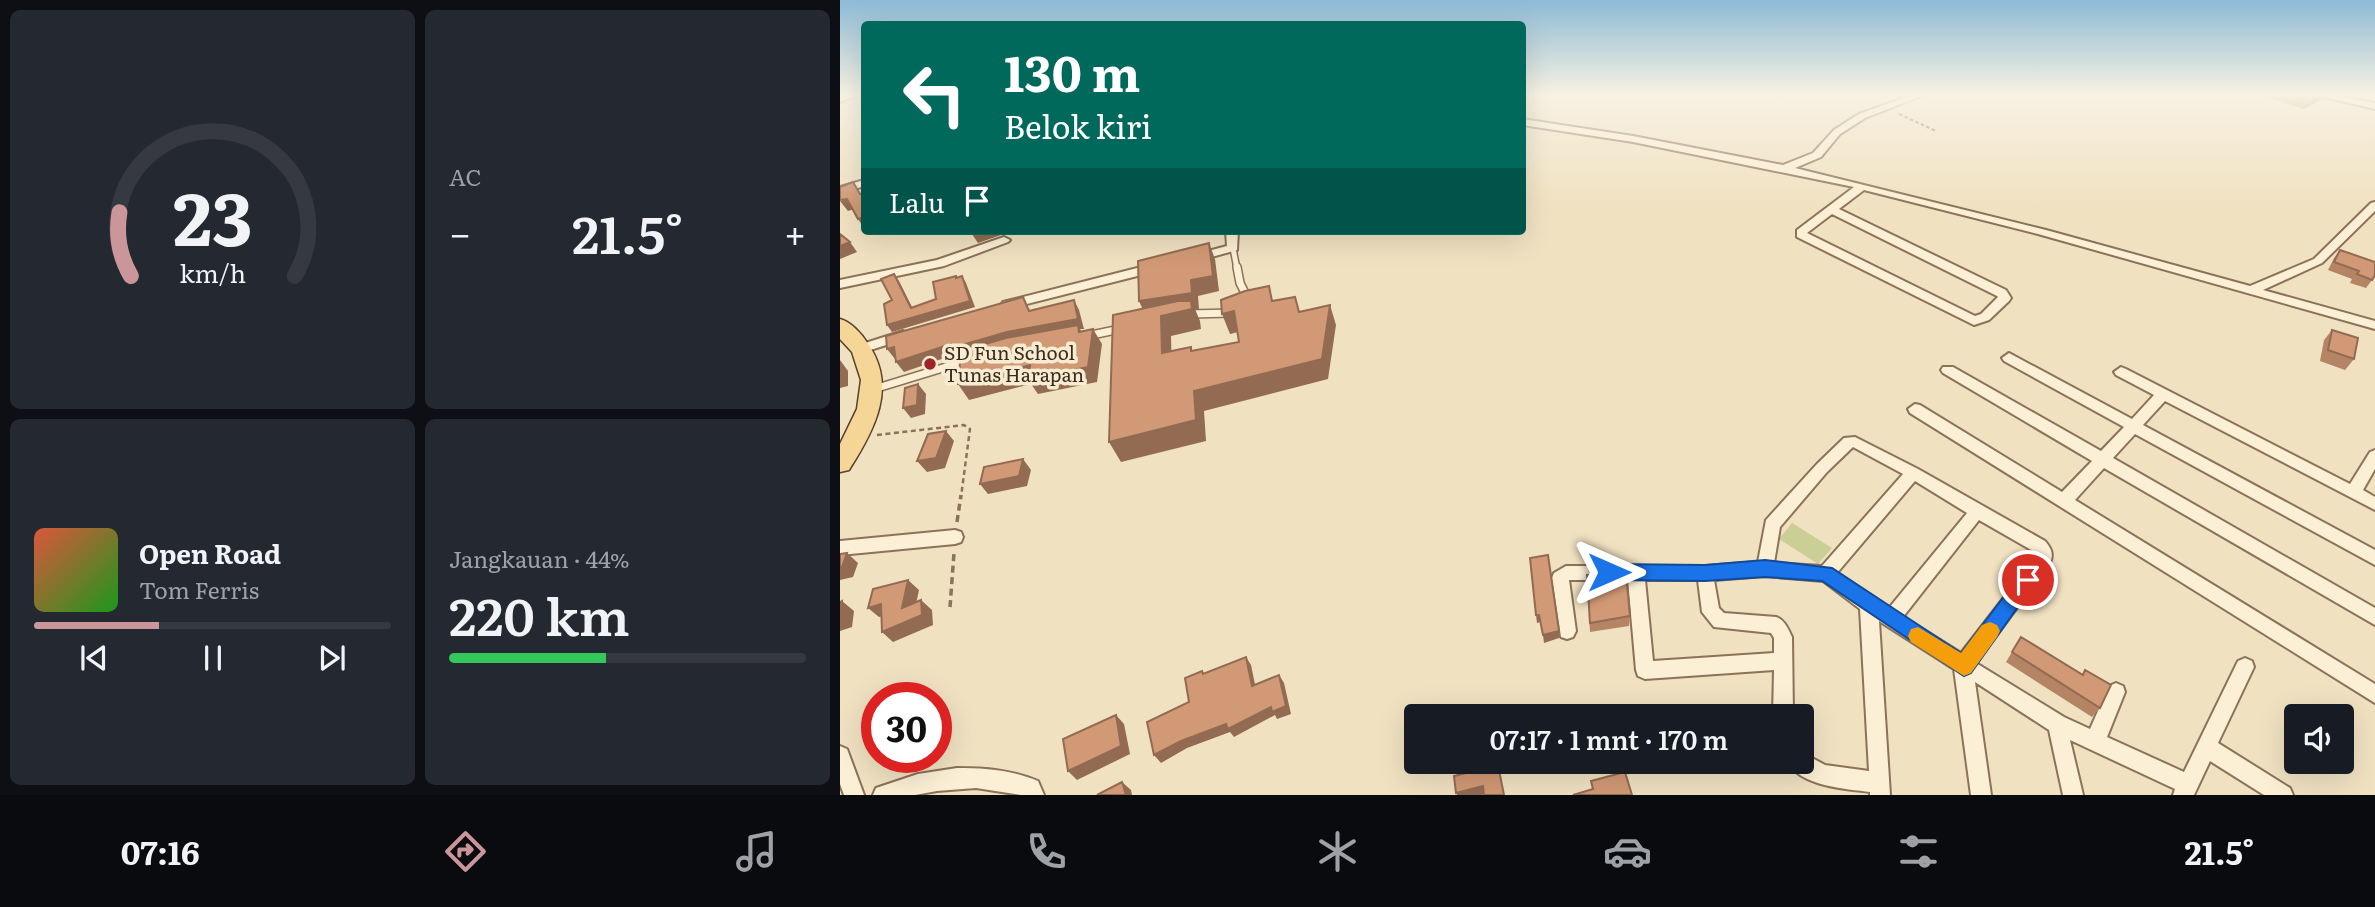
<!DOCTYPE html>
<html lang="id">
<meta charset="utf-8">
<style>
:root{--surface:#171b24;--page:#242831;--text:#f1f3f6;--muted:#9ea1a6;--line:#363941;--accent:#cb9699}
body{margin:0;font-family:Literata,serif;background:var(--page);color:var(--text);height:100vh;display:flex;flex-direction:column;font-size:26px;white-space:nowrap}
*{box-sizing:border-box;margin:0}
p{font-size:23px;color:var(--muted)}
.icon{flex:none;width:38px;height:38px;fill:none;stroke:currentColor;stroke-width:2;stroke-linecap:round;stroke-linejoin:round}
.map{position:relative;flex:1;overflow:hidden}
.drawer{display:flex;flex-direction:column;gap:10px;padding:10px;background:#0d0f14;width:840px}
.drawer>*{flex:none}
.guide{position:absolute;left:21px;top:21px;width:665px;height:214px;border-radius:7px;box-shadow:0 7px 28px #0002;background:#00695c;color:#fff;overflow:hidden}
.fabs{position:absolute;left:1444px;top:704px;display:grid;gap:14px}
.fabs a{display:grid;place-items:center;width:70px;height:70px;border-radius:7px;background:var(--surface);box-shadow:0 7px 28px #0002;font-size:35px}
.speed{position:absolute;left:21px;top:682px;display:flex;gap:14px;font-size:35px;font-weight:700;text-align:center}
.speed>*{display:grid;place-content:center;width:91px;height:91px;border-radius:50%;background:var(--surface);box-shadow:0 7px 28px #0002;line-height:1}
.speed .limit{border:10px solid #d22;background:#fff;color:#111}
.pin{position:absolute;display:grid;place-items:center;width:60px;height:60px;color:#fff;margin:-30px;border:4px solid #fff;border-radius:50%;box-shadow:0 2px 7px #0007}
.me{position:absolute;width:77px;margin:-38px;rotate:90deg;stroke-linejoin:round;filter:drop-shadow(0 0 5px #0008)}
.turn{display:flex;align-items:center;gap:24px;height:147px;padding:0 28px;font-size:32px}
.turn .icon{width:91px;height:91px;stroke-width:2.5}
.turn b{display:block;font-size:49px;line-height:60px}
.then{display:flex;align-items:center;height:66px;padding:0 28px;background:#0003;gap:14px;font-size:26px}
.big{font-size:52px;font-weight:600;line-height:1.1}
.drawer .widget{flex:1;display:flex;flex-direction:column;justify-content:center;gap:10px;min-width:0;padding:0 24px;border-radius:10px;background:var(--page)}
.drawer .dial{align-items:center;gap:0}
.dial svg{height:182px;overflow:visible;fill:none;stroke:var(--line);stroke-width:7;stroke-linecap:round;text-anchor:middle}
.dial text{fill:var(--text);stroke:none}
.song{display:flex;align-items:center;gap:21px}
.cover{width:84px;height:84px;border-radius:10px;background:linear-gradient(135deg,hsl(10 70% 55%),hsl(120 70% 35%))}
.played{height:7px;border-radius:4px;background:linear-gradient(90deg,var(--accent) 35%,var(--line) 35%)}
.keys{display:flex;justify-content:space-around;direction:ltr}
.heat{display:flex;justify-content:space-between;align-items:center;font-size:38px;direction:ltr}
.charge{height:10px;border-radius:5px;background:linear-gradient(90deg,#34c759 44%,var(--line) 0)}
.drawer .tiles{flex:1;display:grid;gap:10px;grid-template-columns:repeat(2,1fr)}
.trip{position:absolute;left:564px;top:704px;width:410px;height:70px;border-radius:7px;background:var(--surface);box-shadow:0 7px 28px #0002;font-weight:600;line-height:70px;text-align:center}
.tabs{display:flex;height:112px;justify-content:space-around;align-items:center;background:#090b0e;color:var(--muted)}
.tabs .icon{width:49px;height:49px}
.tabs .current{color:var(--accent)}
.tabs b{font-size:32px;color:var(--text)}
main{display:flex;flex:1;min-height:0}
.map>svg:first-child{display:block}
</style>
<main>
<section class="drawer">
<div class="tiles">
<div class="widget dial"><svg viewBox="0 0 100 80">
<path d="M14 69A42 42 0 1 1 86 69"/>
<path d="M14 69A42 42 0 0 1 9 41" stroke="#cb9699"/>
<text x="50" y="56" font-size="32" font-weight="700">23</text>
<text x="50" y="72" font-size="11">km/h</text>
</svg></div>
<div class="widget"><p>AC</p>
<div class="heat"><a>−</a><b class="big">21.5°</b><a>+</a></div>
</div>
<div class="widget">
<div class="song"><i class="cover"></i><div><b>Open Road</b><p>Tom Ferris</p></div></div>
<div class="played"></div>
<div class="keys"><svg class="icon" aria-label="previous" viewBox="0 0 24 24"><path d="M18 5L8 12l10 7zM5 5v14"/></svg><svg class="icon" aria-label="pause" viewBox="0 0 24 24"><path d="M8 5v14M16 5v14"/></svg><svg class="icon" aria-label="next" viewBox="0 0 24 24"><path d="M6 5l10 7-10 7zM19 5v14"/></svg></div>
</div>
<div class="widget"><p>Jangkauan · 44%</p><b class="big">220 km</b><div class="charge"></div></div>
</div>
</section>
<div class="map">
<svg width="1535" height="795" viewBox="0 0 1535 795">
<rect width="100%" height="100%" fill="#f0e1c1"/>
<path fill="#c9cf95" d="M 952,523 L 992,548 L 978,564 L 939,539 Z"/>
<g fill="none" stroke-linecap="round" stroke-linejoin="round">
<g stroke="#8b7258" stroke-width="8">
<path id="lane-far1" d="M 393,248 L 397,269"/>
</g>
<g stroke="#8b7258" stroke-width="10">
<path id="lane" d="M 397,267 L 400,283 L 408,299
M 350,314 L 391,313
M 247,336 L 280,329
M 34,389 L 129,360"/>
</g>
<g stroke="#8b7258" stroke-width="4">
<path id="street" d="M 5,95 L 18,95 L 0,102 L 0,96 Z
M 1072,95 L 1084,95 L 1025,118 L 1000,134 L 981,157 L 955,168 L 1206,230 L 1410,286 L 1474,259 L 1531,203 L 1535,202 L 1535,211 L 1482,263 L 1423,290 L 1535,321 L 1535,329 L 1198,234 L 1024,190 L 999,209 L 1166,290 L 1171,298 L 1169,301 L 1149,320 L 1134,325 L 957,237 L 957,230 L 1014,187 L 793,142 L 682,125 L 682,119 L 793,136 L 943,165 L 973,153 L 994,130 L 1019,114 ZM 992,214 L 1157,296 L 1158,297 L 1141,314 L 1135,316 L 967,233 Z
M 1475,95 L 1492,95 L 1535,103 L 1535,109 Z
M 24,180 L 24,186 L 0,194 L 0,187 Z
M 386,231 L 398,231 L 397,250 L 357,261 L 353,259 L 353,255 L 387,246 Z
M 164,237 L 170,240 L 168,242 L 104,266 L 0,288 L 0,280 L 97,260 Z
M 317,263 L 321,264 L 321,270 L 167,309 L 161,305 L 163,302 Z
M 63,331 L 69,335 L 68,338 L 21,353 L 14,349 L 16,346 Z
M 1169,353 L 1292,419 L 1314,395 L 1276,375 L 1274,372 L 1281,367 L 1286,369 L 1510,484 L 1530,452 L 1535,450 L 1535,469 L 1523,490 L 1535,497 L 1535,510 L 1325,401 L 1303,425 L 1535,550 L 1535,565 L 1295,434 L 1273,458 L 1535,608 L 1535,625 L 1264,468 L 1235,500 L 1535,684 L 1535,703 L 1070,413 L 1068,409 L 1075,404 L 1080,405 L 1222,492 L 1252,461 L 1103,373 L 1101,370 L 1103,367 L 1113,367 L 1261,451 L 1284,427 L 1164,361 L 1162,358 Z
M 1015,437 L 1078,469 L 1205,541 C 1211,548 1214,554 1210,563 L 1136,663 L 1224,717 L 1250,729 L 1269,686 L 1276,683 L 1283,686 L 1285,692 L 1267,737 L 1344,772 L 1398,661 L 1405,658 L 1412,661 L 1414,667 L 1378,743 L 1450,788 L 1453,795 L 1424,795 L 1370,761 L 1354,795 L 1333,795 L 1335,789 L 1230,740 L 1243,795 L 1223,795 L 1209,730 L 1135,682 L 1151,795 L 1131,795 L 1114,669 L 1039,621 L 1050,795 L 1030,795 L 1030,792 C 1006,789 958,786 948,761 L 961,761 L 961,752 L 985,765 L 1029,771 L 1020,609 L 983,581 L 925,576 L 874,580 L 879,608 L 884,613 L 936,617 C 945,620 948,629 952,637 L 953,716 L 933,716 L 934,670 L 805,679 L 798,676 L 796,670 L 788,580 L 729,580 L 736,631 L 733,637 L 727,639 L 721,637 L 712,578 L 714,573 L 726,566 L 865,566 L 918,562 L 926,520 L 977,464 L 1004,438 ZM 1013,447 L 1063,474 L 982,566 L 934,563 L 940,527 L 987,472 ZM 1075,481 L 1127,513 L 1049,608 L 997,573 ZM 1139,520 L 1193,551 L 1196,556 L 1121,653 L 1063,617 ZM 805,580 L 858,580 L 862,612 L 874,627 L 931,633 L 934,638 L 934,653 L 813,661 Z
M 115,530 L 121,532 L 123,537 L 121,542 L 115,544 L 0,555 L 0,541 Z
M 0,746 L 7,749 L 24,795 L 4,795 L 0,784 Z
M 117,768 C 145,768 172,770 198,781 L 204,795 L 181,795 L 136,788 L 97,791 L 75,795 L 33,795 L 36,788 L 78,774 Z"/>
</g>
<g stroke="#58402c" stroke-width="3">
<path id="primary" d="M 0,319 C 11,322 22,334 28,344 C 58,387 34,431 9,470 L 0,472 L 0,444 L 17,409 L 21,380 L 12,352 L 0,339 Z"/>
</g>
<path stroke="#8b7258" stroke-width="2" stroke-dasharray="3.5 2.5" stroke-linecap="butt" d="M 1059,114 L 1096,131"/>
<path stroke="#8b7258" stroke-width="2.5" stroke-dasharray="5 3.5" stroke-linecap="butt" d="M 37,435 L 124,425 L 130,429 L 121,497"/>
<path stroke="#8b7258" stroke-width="3.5" stroke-dasharray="7 4.5" stroke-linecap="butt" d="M 117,522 L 121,495
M 110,607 L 114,553"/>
<use href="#lane-far1" stroke="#fbefd5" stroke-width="5"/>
<use href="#lane" stroke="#fbefd5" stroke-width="7"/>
<use href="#street" fill="#fbefd5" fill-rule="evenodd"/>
<use href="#primary" fill="#f6d697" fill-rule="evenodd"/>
</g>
<path fill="#b48465" d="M 1421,95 L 1484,95 L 1482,99 L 1464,109 Z
M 1500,250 L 1532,280 L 1526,288 L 1510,283 L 1512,279 L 1488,270 L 1494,258 Z
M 1492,330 L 1514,359 L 1505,370 L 1480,361 L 1484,340 Z
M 747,575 L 790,616 L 789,626 L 750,632 Z
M 1181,637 L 1242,675 L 1245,670 L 1260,708 L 1252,717 L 1166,662 Z"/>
<path fill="#926b52" d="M 1481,95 L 1484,95 L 1482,99 L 1464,109 L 1469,101 Z
M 7,199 L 14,209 L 8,211 L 0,201 Z
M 24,217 L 24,228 L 18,219 Z
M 140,231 L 158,231 L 161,235 L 138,243 L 132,234 Z
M 10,242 L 17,252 L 0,259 L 0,246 Z
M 369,243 L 375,259 L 379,291 L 358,296 L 359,309 L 355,309 L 360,321 L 361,329 L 331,336 L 332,374 L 299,301 L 351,280 Z
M 54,274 L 59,281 L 76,315 L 71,308 Z
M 122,276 L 126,283 L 135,307 L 52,332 L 47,325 L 130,301 Z
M 234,300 L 239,310 L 244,329 L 240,329 L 247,340 L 174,342 L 119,358 L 116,354 L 64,372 L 56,362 Z
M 490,305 L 496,325 L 488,379 L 364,411 L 366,441 L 281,462 L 269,442 L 354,391 Z
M 394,311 L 402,331 L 390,334 L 382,314 Z
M 253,329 L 262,344 L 257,382 L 198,394 L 191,384 L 129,400 L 118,384 Z
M 54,347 L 55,359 L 47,349 Z
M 0,360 L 8,371 L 8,386 L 0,388 Z
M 78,384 L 86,394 L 85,414 L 71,418 L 63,408 Z
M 106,431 L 114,441 L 105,468 L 87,472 L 77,461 Z
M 183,459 L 191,470 L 187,486 L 148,494 L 140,484 Z
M 7,553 L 18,563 L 13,577 L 0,580 L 0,567 Z
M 68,580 L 79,590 L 73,618 L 62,608 Z
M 81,600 L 92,610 L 93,625 L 53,642 L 42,632 Z
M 2,601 L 14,611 L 12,627 L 0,631 L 0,617 Z
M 41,604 L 52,614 L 39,617 L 28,608 Z
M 696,615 L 699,615 L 700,622 L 697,623 Z
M 719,631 L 719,638 L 704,643 L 703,635 Z
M 406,657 L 411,665 L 417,694 L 412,686 Z
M 439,675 L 444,683 L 451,714 L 437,719 L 435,715 L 394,737 L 390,732 L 347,748 L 321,763 L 314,755 Z
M 96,711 L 98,713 L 98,732 L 96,733 Z
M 276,715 L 284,724 L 290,754 L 237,780 L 228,771 Z
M 282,782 L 291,790 L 292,795 L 286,795 Z
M 643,786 L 645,794 L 642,795 L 617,795 L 616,793 Z"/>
<path fill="#d19975" stroke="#926b52" stroke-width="2" d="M 1449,95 L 1481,95 L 1469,101 Z
M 13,182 L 20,194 L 24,193 L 24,217 L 18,219 L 7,199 L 0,200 L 0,187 Z
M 0,234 L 10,242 L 0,246 Z
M 369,243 L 373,276 L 351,280 L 352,293 L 299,301 L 298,261 Z
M 1500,250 L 1535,262 L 1535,275 L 1532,280 L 1517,274 L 1519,271 L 1494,262 Z
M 54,274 L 71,308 L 96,299 L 93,282 L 116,276 L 116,278 L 122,276 L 130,301 L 47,325 L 44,304 L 52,300 L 41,279 Z
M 429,286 L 432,301 L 455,297 L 459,312 L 490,305 L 482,359 L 354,391 L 356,420 L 269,442 L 273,315 L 338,301 L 351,301 L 352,309 L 321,316 L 322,353 L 351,347 L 351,351 L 399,342 L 394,311 L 382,314 L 381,300 L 405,291 Z
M 183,297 L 189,311 L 234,300 L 238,319 L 167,332 L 112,348 L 111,344 L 56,362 L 54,347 L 47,349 L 46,336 Z
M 238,325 L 239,332 L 253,329 L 248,367 L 188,379 L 190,365 L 118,384 L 121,351 L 166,338 Z
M 1492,330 L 1518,338 L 1514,359 L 1488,350 Z
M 78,384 L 77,405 L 63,408 L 65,388 Z
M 106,431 L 96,458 L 77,461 L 88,434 Z
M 183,459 L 179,476 L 140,484 L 144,467 Z
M 7,553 L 2,567 L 0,567 L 0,554 Z
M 708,555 L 719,631 L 703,635 L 699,615 L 696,615 L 690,558 Z
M 786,574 L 790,616 L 750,623 L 747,575 Z
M 68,580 L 62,608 L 81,600 L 82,615 L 42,632 L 41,604 L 28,608 L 33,589 Z
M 2,601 L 1,617 L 0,617 L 0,602 Z
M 1181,637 L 1243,675 L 1245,670 L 1271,685 L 1260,708 L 1172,652 Z
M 406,657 L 412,686 L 439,675 L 446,706 L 432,712 L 431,707 L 388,729 L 386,724 L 341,741 L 314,755 L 307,722 L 349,702 L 345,678 L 362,671 L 363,674 Z
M 276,715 L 281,746 L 228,771 L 223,739 Z
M 37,724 L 37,744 L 35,745 L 35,725 Z
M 658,765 L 664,795 L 644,795 L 643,786 L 616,793 L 614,776 Z
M 785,772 L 792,795 L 733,795 L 753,789 L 751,781 Z
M 282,782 L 286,795 L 257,795 Z"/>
<linearGradient id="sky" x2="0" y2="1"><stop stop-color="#8dbad5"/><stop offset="0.46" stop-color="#f8f2e3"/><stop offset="1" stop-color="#f8f2e3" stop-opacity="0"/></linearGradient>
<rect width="1535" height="206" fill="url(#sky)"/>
<path fill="#1a73e8" stroke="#114b97" stroke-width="2" d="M 925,560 L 992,568 L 1121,653 L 1181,574 L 1188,572 L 1194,574 L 1197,580 L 1131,673 L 1124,676 L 982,581 L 925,577 L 865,581 L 769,580 L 762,578 L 759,572 L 762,566 L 769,564 L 865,565 Z"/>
<path fill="#f59e0b" d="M 1150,622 L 1157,625 L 1160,631 L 1157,637 L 1131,673 L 1124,676 L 1071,642 L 1068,636 L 1071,629 L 1078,627 L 1121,653 L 1142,625 Z"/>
<circle fill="#9d2428" stroke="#f7ecd1" stroke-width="2.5" cx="90" cy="364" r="7"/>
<g text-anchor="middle" stroke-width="7" stroke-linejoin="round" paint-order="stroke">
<g font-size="19" fill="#3a2a1d" stroke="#f7ecd1" text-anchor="start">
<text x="104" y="360">SD Fun School<tspan x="104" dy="22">Tunas Harapan</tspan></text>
</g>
</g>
</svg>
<div class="fabs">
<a><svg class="icon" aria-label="sound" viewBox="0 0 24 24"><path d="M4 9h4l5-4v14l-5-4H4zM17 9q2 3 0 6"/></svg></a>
</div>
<div class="speed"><div class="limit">30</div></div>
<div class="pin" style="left:1188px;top:580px;background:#d93025"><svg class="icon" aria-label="arrive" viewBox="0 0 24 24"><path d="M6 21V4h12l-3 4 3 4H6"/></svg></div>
<svg class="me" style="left:769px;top:572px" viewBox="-20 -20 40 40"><path d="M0-17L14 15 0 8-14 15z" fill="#1a73e8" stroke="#fff" stroke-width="4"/></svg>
<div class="trip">07:17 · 1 mnt · 170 m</div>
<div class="guide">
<div class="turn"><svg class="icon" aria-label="left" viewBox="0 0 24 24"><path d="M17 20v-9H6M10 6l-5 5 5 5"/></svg><div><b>130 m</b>Belok kiri</div></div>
<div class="then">Lalu<svg class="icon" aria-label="arrive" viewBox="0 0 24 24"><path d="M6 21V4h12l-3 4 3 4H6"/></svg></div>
</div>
</div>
</main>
<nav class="tabs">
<b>07:16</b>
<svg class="icon current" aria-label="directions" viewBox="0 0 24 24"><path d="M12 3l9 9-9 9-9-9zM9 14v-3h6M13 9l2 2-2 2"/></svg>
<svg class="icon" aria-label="music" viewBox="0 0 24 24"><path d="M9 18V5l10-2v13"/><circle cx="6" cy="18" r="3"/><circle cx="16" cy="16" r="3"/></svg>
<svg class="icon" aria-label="phone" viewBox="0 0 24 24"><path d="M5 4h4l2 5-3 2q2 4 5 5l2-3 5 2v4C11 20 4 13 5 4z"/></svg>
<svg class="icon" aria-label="climate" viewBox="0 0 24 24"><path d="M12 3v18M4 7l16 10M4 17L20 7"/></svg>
<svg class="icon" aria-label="car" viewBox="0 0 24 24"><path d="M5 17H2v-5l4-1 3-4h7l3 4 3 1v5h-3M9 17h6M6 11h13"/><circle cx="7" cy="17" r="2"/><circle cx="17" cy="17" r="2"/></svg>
<svg class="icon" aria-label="filters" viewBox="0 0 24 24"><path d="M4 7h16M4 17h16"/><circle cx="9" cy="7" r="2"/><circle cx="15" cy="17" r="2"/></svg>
<b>21.5°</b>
</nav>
